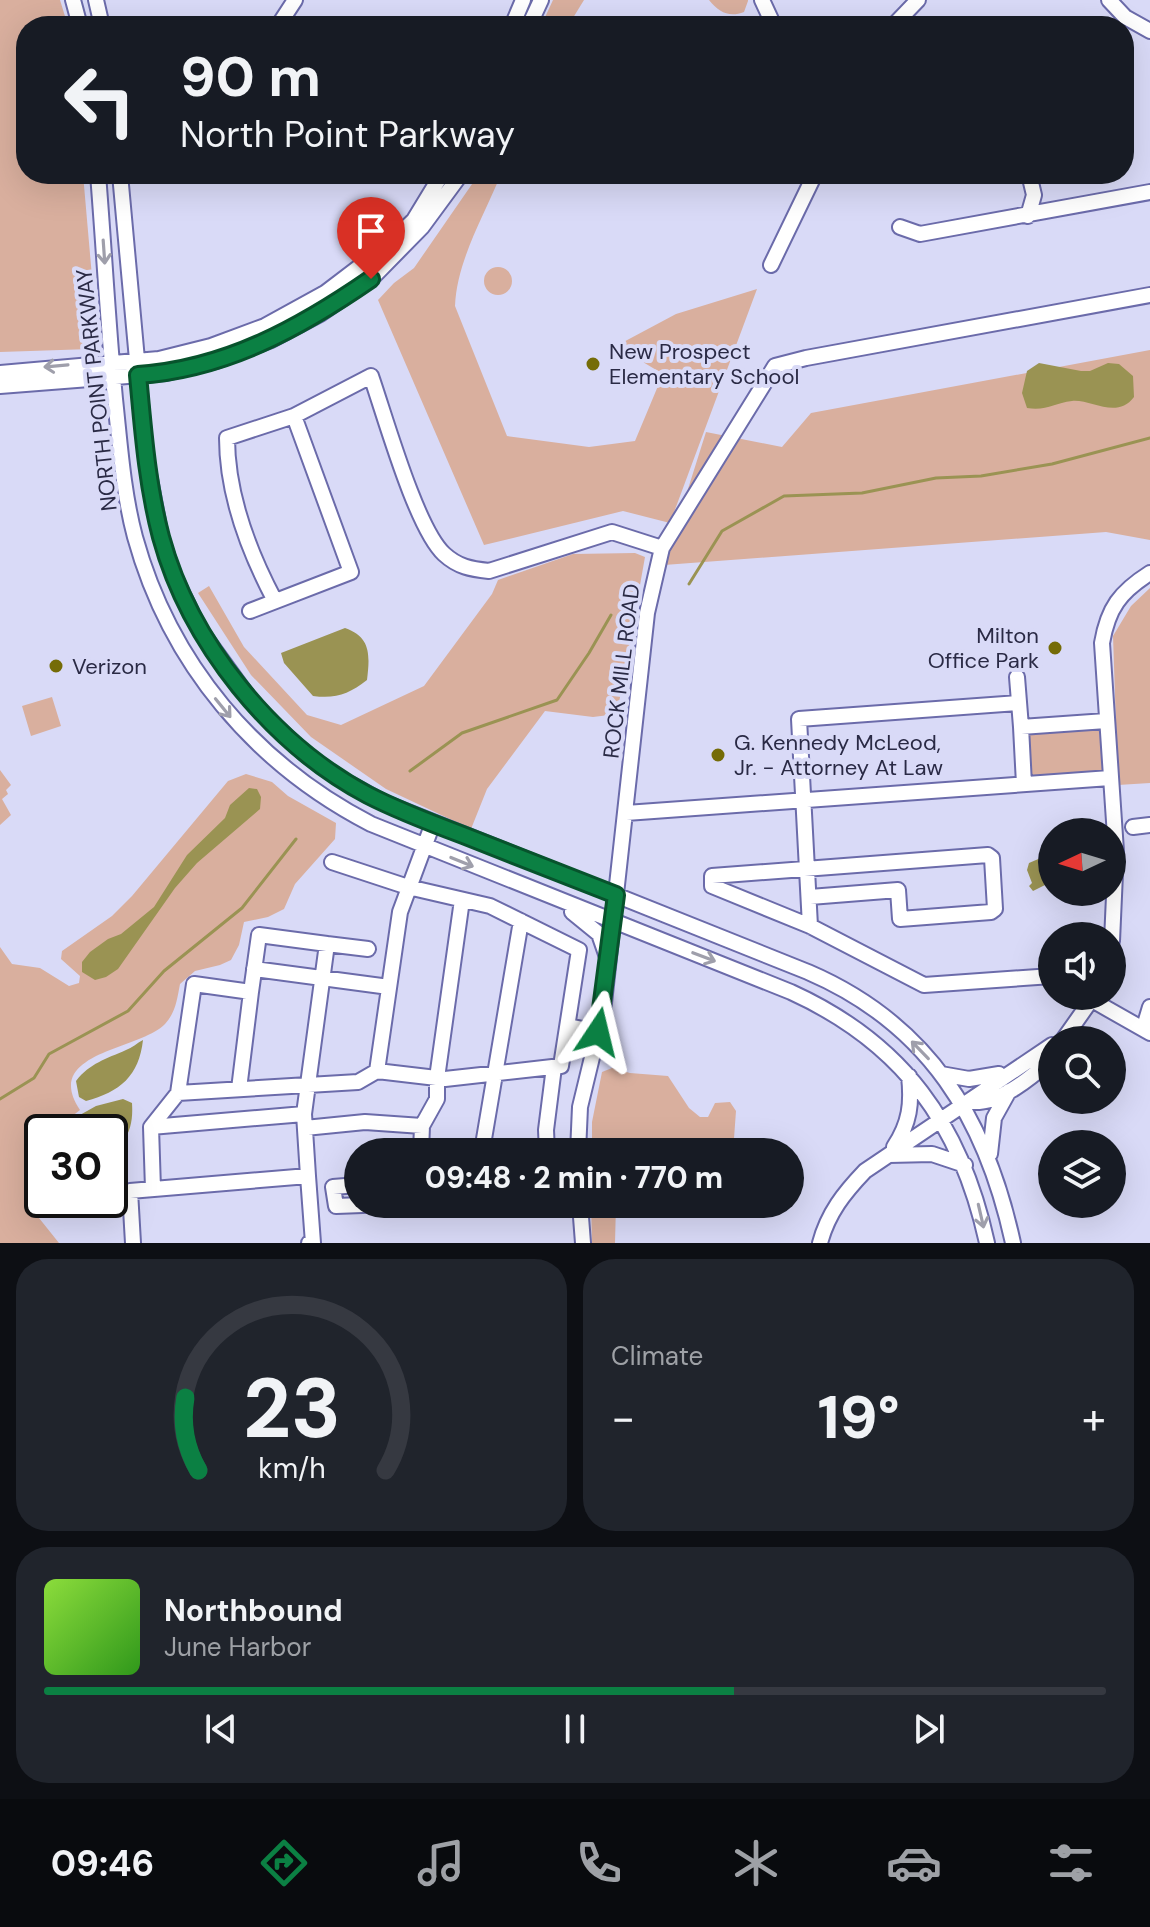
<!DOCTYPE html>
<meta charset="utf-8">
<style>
:root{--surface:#171b24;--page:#20242c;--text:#f1f3f6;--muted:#9ea1a6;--line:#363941;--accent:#0b8043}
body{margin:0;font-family:"DM Sans",sans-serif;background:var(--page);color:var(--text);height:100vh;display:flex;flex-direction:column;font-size:30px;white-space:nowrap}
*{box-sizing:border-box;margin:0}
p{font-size:26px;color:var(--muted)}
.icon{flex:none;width:44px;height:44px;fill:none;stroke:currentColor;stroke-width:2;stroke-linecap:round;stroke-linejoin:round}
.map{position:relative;height:1243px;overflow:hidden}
.side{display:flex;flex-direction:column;gap:16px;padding:16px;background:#0d0f14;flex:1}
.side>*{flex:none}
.top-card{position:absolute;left:16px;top:16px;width:1118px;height:168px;border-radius:32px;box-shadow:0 8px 32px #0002;background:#171b24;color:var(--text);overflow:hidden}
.needle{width:52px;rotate:266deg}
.fabs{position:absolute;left:1038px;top:818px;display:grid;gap:16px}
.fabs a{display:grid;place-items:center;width:88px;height:88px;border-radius:50%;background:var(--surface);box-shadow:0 8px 32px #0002;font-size:40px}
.speed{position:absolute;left:24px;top:1114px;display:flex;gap:16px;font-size:40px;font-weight:700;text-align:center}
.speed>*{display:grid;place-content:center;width:104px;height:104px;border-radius:50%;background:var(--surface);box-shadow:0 8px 32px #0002;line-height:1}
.speed .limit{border:4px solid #111;border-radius:12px;background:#fff;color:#111}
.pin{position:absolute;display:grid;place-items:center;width:68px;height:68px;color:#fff;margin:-82px -34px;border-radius:50% 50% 50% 0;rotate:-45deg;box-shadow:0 0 8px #0007}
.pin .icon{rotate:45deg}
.me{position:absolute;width:88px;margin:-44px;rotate:10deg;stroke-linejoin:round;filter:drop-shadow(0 0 6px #0008)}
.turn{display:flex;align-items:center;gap:28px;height:168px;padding:0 32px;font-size:36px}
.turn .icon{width:104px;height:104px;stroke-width:2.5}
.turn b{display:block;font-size:56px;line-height:68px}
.big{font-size:60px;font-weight:800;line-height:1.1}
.side .card{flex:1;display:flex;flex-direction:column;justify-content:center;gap:12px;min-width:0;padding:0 28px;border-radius:32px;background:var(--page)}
.side .dial{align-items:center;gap:0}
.dial svg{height:208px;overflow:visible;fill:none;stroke:var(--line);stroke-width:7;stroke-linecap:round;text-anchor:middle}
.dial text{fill:var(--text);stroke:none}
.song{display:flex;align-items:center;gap:24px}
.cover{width:96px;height:96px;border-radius:12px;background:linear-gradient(135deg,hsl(90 70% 55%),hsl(110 70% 35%))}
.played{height:8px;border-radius:4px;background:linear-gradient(90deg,var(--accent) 65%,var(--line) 65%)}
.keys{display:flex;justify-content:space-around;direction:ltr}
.heat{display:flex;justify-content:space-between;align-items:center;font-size:44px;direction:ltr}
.side .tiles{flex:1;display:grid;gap:16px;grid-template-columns:1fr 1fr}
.card:last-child{grid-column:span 2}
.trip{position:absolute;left:344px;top:1138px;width:460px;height:80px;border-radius:40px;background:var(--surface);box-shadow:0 8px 32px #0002;font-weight:800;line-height:80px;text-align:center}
.menu{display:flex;height:128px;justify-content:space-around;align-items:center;background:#090b0e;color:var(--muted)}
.menu .icon{width:56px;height:56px}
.menu .selected{color:var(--accent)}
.menu b{font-size:36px;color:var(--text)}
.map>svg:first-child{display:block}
</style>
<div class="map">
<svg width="1150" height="1243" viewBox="0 0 1150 1243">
<rect width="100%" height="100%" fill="#d9daf7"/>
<path fill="#d9af9e" d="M 0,0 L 60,0 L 68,26 L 26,26 L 26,174 L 83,174 L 97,334 L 91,349 L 0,352 Z
M 553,0 L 584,0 L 568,26 L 541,26 Z
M 709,0 L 748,0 L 748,1 L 744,12 C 729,18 719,12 709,0 Z
M 479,174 L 501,174 C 484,216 457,260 455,306 L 507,436 L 589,447 L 635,441 L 663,374 L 616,346 L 676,314 L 757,289 L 670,523 L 623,511 L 484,545 L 378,300 L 394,283 L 414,268 Z
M484 281a14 14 0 1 1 28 0a14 14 0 1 1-28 0Z
M 1150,350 L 1150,540 L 1106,532 L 664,565 L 706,432 L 782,447 L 811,413 Z
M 635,553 L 645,557 L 617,714 L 593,717 L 545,711 L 487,789 L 471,829 L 386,789 L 311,737 L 251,675 L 198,593 L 209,586 L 244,647 L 307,715 L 341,725 L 424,686 L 492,594 L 498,580 L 573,554 Z
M 1150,588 L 1150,783 L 1118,785 L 1113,636 L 1131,606 Z
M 52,697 L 61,726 L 31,736 L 22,706 Z
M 1099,727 L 1103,774 L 1029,780 L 1025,733 Z
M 0,770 L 11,785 L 6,790 L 8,794 L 2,799 L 11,815 L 0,825 Z
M 246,774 L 272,782 L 288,796 L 336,823 L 335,839 L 295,884 L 284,909 L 268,917 L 244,922 L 239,945 L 231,960 L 220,965 L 195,971 L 180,984 C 177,999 176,1012 165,1024 C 140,1050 41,1052 80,1110 L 62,1124 L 62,1132 L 42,1132 L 42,1166 L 31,1178 L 27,1194 L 39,1218 L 59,1243 L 0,1243 L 0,947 L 12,964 L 40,968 L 69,986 L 79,983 L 80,976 L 61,959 L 62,951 L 112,916 L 132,896 L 228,781 Z
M 612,1068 L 630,1073 L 668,1076 L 689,1108 L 700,1117 L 708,1117 L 715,1103 L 730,1102 L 736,1111 L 733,1152 L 592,1152 L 592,1122 L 602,1072 Z
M 591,1204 L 616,1204 L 615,1243 L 592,1243 Z"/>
<path fill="#9a9353" d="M 1039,363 L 1081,371 L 1090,371 L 1108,363 L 1119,364 L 1133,376 L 1134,397 C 1117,420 1091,399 1072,401 C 1054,403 1047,411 1027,408 L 1022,393 L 1027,371 Z
M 345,628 C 371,637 370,655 367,680 C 349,694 336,699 313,696 L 284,663 L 281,653 Z
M 249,788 L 257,789 L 261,797 L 260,809 L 197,863 L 175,888 L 118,969 L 106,977 L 95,980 L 82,972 L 82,962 L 90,952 L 108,939 L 121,934 L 154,907 L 187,855 L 225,818 L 230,805 Z
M 1043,857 L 1045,885 L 1033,891 L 1029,886 L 1032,883 L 1027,870 L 1029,863 Z
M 143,1040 C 139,1076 120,1092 86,1101 L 79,1097 L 76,1081 C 90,1063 106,1059 126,1050 C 132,1048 137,1043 143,1040 Z
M 123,1099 L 132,1103 C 133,1119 131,1131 122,1143 L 110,1146 L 110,1132 L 77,1132 L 71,1120 L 96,1106 Z"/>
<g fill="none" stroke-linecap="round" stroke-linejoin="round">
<path stroke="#9a9353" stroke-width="3" d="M 689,584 L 722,531 L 784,496 L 862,493 L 936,478 L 981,476 L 1052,464 L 1150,438
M 410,771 L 462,733 L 557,700 L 589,653 L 611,615
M 0,1099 L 34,1078 L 49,1054 L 128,1011 L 164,971 L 242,908 L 296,839"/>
<g stroke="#6b6baa" stroke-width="18">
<path id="minor" d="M 73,0 L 80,26
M 96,0 L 102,26
M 762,0 L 774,26
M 1109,0 L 1125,17 L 1150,31
M 278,26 L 295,0
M 512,26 L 523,0
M 529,26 L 541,0
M 893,26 L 918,0
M 98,174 C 104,249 108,324 115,399 C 120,445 123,492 135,537 C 170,664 255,764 371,824 L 791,992 C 903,1043 961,1124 987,1243
M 120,174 L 146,458 L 161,537 L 174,576 L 200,630 L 255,706 L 305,754 L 339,778 L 383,802 L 808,972 C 929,1024 986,1119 1013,1243
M 1028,216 L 1034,195 L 1029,174
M 900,227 L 920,234 L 1150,192
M 771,265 L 815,174
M 0,373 L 159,359 L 211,346 L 265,326 L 325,293 L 388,245 L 414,220 L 442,174
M 0,386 L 166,373 L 216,361 L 271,340 L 320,314 L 371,279 L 422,227 L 461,174
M 275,601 C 248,550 227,495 227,438 L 294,416 L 371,376 C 385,416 416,528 444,554 C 458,567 471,569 489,571 L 612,532 L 662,548
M 250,611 L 351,572 L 294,416
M 1017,677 L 1021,727
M 1024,784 L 1021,727 L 1106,721
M 626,813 L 1110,778
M 1133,827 L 1150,825
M 332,862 L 408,887 L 490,906 L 579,950 L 561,1066 L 445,1079 L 377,1071
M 810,897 L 898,890 L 900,919 L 991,912 L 995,909 L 992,858 L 988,855 L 712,876 L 712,886 L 810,926 L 924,985 L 1052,976
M 572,912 L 599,934 L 607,957
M 810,926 L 799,719 L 1019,703
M 1112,941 L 1116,851 L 1102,643 C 1108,608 1120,592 1150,573
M 327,944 L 368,949
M 254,969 L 389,987
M 251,992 L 259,935 L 327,944 L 304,1114
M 1092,1000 L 1150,1033
M 568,1026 L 598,1032
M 1144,1027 L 1150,1007
M 1063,1040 L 1094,996
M 941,1074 L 969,1079 L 999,1074
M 239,1089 L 251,992 L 194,984 L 178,1093 L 358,1082 L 377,1071 L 400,912 L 433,823
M 972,1102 C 1000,1104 1032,1077 1052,1059
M 151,1127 L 304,1114 L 308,1176
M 305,1128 L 365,1122 L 422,1126
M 894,1147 C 910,1123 912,1103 909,1076
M 421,1152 L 422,1126 L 437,1099 L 437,1078 L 462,900
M 485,1152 L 484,1139 L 521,921
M 547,1152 L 546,1130 L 554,1067
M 578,1152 L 580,1107 L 603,1012 L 647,613 L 662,548 L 775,366 L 806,358 L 1150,295
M 990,1154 L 994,1118 L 1009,1091
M 889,1155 L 932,1154 L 965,1165
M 358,1185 L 333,1187 L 336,1206 L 389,1204
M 153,1189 L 151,1127 L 178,1093
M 580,1204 L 583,1243
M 133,1243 L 130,1191 L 308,1176 L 313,1243 L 309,1243
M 820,1243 C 828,1213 844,1193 865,1171 L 1052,1045"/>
</g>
<use href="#minor" stroke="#fff" stroke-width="14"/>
</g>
<defs><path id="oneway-shaft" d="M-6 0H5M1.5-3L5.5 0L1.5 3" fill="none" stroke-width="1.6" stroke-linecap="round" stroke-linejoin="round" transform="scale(2)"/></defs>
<g stroke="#9f9fab">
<use href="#oneway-shaft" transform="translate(104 252) rotate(86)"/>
<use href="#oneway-shaft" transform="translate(56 366) rotate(175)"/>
<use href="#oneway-shaft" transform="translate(223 708) rotate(51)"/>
<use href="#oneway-shaft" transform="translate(462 862) rotate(22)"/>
<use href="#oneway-shaft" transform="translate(704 957) rotate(21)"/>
<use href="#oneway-shaft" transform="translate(920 1050) rotate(-134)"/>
<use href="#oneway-shaft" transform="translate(981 1216) rotate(77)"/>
</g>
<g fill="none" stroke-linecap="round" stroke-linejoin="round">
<g stroke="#07532c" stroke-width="20">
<path id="route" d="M 371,279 C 300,328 226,369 138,375 C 143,429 147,484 161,537 C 190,643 272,744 368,795 C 399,811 431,823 463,835 C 514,855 565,875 616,895 L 598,1032"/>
</g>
<use href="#route" stroke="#0b8043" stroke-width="14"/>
</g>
<g fill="#756c07" stroke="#d9daf7" stroke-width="3">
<circle cx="593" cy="364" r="8"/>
<circle cx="1055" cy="648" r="8"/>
<circle cx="56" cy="666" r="8"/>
<circle cx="718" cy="755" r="8"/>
</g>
<g text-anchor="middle" stroke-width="8" stroke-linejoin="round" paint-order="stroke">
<g font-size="22" fill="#2a2a45" stroke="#d9daf7" text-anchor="start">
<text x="609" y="359">New Prospect<tspan x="609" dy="25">Elementary School</tspan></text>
<text x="1039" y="643" text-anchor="end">Milton<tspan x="1039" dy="25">Office Park</tspan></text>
<text x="72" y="674">Verizon</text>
<text x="734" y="750">G. Kennedy McLeod,<tspan x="734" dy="25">Jr. - Attorney At Law</tspan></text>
</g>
<g font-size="22" fill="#2a2a45" stroke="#d9daf7">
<text transform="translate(96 390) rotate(-96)" y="8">NORTH POINT PARKWAY</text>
<text transform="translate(621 671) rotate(-83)" y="8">ROCK MILL ROAD</text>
</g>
</g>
</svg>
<div class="fabs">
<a><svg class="needle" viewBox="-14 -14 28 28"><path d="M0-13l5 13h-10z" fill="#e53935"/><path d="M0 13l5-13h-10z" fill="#9ea1a6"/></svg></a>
<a><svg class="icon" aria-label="sound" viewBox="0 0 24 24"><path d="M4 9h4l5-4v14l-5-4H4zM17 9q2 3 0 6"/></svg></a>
<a><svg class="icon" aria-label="search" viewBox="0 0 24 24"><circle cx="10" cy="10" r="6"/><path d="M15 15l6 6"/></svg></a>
<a><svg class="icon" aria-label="layers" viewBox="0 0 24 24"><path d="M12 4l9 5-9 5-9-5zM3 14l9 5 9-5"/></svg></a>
</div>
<div class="speed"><div class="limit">30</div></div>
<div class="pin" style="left:371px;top:279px;background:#d93025"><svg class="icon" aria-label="arrive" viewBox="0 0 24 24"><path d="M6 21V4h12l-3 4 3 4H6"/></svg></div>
<svg class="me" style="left:598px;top:1032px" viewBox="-20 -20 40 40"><path d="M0-17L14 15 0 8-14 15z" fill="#0b8043" stroke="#fff" stroke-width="4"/></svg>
<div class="trip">09:48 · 2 min · 770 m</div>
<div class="top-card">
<div class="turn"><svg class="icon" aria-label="left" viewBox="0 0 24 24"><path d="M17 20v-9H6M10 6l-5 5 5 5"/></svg><div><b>90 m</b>North Point Parkway</div></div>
</div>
</div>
<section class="side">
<div class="tiles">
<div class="card dial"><svg viewBox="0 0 100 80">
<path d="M14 69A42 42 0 1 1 86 69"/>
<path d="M14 69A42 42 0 0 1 9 41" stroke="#0b8043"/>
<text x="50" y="56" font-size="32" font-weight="700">23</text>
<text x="50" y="72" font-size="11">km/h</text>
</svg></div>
<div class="card"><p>Climate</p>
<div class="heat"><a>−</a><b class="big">19°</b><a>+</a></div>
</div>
<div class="card">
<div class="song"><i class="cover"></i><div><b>Northbound</b><p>June Harbor</p></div></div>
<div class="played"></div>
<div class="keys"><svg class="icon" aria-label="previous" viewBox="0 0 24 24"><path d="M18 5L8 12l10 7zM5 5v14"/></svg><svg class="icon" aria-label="pause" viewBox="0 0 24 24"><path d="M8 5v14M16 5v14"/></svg><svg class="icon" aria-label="next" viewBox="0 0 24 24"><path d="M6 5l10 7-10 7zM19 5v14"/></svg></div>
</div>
</div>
</section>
<nav class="menu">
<b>09:46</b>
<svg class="icon selected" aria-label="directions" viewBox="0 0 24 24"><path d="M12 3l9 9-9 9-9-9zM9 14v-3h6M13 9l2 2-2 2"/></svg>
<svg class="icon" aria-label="music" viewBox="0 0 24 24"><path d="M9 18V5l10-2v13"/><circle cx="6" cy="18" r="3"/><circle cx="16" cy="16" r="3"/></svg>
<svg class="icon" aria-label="phone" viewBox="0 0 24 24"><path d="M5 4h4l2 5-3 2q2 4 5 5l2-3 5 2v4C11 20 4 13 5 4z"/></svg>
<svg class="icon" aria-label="climate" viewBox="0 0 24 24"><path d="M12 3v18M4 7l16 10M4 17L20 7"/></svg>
<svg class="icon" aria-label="car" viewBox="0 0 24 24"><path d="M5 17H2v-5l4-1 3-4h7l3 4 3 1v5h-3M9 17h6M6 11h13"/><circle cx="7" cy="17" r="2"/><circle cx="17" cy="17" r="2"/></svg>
<svg class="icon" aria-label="filters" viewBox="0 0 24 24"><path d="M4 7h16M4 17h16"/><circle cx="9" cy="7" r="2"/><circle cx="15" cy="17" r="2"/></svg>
</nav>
